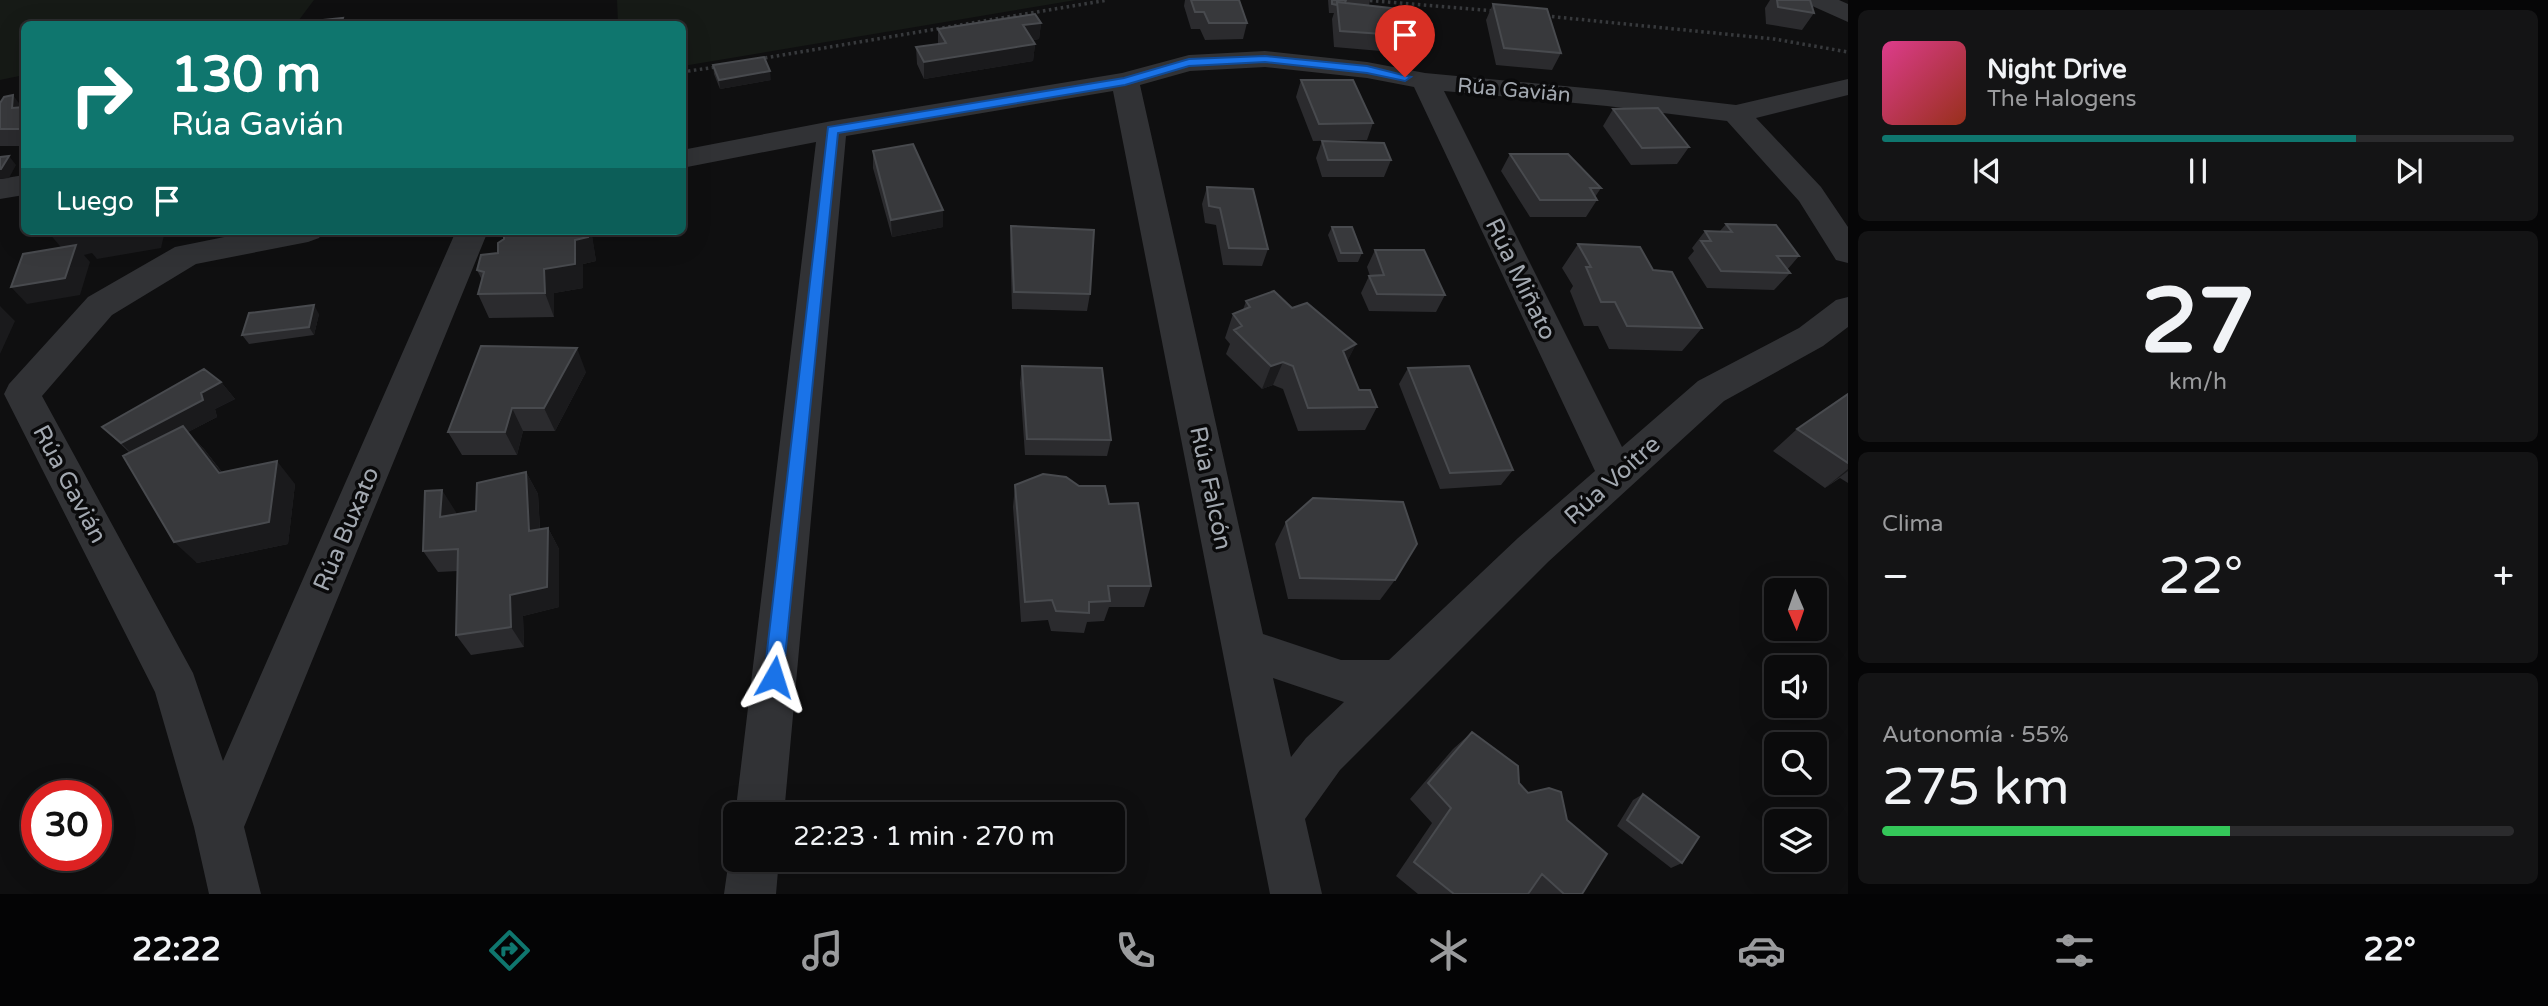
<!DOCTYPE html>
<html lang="es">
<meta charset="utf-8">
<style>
:root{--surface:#0b0b0c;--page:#141415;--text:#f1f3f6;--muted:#9a9b9d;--line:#2b2b2d;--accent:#0f766e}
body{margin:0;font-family:"Varela Round",sans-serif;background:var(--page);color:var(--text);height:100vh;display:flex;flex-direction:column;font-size:26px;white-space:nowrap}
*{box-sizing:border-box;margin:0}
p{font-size:23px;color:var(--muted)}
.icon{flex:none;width:38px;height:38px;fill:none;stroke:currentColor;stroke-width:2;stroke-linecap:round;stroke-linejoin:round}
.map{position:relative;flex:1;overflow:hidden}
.details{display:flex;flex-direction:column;gap:10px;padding:10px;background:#060607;width:700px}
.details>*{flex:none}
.hud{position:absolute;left:21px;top:21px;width:665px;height:214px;border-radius:10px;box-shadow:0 7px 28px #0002,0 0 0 2px var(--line);background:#0f766e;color:#fff;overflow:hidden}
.needle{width:46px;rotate:178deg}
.tools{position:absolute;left:1764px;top:578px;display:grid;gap:14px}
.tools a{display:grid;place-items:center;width:63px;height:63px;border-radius:10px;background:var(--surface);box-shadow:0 7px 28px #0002,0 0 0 2px var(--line);font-size:35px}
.speed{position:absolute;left:21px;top:780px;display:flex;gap:14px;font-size:35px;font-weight:700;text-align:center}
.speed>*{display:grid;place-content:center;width:91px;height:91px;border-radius:50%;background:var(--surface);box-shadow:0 7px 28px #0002,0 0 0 2px var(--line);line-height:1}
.speed .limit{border:10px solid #d22;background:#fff;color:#111}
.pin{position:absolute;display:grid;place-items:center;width:60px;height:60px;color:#fff;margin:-72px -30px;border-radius:50% 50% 50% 0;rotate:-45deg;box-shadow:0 0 7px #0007}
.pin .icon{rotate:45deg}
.me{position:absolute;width:77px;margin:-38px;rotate:6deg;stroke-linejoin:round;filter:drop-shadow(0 0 5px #0008)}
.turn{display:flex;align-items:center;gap:24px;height:147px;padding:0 35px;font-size:32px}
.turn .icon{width:91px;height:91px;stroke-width:2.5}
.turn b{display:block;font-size:49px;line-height:60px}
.then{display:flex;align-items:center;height:66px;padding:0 35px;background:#0003;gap:14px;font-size:26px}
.big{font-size:52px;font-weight:600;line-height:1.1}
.details .card{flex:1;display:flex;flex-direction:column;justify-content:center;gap:10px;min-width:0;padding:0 24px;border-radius:10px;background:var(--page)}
.details .dial{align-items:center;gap:0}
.dial b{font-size:91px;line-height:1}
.song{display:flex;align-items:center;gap:21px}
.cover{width:84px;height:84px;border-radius:10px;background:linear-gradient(135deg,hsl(330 70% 55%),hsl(10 70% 35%))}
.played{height:7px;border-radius:4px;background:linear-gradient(90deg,var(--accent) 75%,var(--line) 75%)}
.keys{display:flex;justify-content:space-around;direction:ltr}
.heat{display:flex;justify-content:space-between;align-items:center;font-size:38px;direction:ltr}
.charge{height:10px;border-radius:5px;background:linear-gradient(90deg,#34c759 55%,var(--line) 0)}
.trip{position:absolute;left:723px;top:802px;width:402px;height:70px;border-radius:10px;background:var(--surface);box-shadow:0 7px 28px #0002,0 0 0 2px var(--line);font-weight:600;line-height:70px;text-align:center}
.dock{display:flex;height:112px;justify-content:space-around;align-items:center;background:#040405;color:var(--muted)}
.dock .icon{width:49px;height:49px}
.dock .current{color:var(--accent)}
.dock b{font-size:32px;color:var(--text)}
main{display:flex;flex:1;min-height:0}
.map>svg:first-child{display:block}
</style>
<main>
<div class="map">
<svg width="1848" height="894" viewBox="0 0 1848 894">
<rect width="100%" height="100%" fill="#0f0f10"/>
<path fill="#161a16" d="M 0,0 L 314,0 L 296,24 L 24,24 L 24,75 L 0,80 Z
M 617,0 L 1076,0 L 683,66 L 682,24 L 618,24 Z"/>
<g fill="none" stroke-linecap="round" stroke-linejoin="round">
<path stroke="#37393c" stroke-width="3.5" stroke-dasharray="2.5 3.5" stroke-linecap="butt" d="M 1364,0 L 1496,11
M 1546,16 L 1774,39 L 1848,52
M 759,59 L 1108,0
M 682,72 L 716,67"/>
<path fill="#313235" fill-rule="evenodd" d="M 1806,0 L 1839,0 L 1848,4 L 1848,22 L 1810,5 Z
M 1265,51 L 1367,62 L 1425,73 L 1607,90 L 1736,105 L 1848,79 L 1848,95 L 1756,118 L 1821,187 L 1848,227 L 1848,263 L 1836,260 L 1799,201 L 1727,121 L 1607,106 L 1444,91 L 1622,447 L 1698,381 L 1799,328 L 1836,300 L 1848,297 L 1848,327 L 1823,346 L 1724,401 L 1548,562 L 1340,770 L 1305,819 L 1322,894 L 1270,894 L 1113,91 L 846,136 L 784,814 L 735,816 L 816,142 L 682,168 L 682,150 L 832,121 L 1122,73 L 1189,55 ZM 1265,67 L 1367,78 L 1414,87 L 1595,471 L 1518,538 L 1389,660 L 1341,660 L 1263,634 L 1140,85 L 1190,71 ZM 1273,678 L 1344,702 L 1306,738 L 1291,757 Z
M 24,175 L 24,195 L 0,199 L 0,179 Z
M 254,231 L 324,231 L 319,238 L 308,242 L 196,264 L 112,315 L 42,396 L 193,673 L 223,761 L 456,231 L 488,231 L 244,827 L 261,894 L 209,894 L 194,827 L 155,692 L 4,394 L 9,384 L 88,297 L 175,247 Z
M 735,844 L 735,859 L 779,859 L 776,894 L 724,894 L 729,859 Z"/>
</g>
<path fill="#2b2b2e" d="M 1185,0 L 1239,0 L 1247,23 L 1243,39 L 1205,40 L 1200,29 L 1191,29 L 1184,6 Z
M 1328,0 L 1370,0 L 1369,6 L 1420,27 L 1413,44 L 1408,44 L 1404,53 L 1334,47 L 1332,19 L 1334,13 L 1329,13 Z
M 1770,0 L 1810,0 L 1814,13 L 1802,30 L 1766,24 L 1765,8 Z
M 1493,4 L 1561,53 L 1552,70 L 1496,65 L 1486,20 Z
M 1041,23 L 1039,39 L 1033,40 L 1035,44 L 1033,61 L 924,79 L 917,64 L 916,47 L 938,44 L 938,29 Z
M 713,65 L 771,80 L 720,89 L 714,74 Z
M 1301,80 L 1373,123 L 1367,140 L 1313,141 L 1296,97 Z
M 0,103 L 24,107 L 24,146 L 0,146 Z
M 1613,109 L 1689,147 L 1677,164 L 1631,165 L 1603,126 Z
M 1322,141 L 1391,160 L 1384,177 L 1322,177 L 1316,158 Z
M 873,151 L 943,210 L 943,227 L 892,237 L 873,168 Z
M 1510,154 L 1601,188 L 1595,197 L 1597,200 L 1586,217 L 1530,217 L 1501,171 Z
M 1207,187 L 1268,249 L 1262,266 L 1223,265 L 1216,225 L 1205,223 L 1202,204 Z
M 1726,224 L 1799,256 L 1787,270 L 1790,273 L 1774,290 L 1707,288 L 1688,258 L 1694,251 L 1692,248 L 1705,231 L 1720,231 Z
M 1011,226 L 1090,294 L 1087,311 L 1012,309 L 1010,243 Z
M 1332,227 L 1362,253 L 1358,262 L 1338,262 L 1328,235 Z
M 504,231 L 591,231 L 596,261 L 583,264 L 583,288 L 554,293 L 554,317 L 489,318 L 478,294 L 482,280 L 477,270 L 498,253 L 504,239 Z
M 1578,244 L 1653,270 L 1702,328 L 1682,351 L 1609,349 L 1598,326 L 1584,326 L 1570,291 L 1573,286 L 1562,268 Z
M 1375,250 L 1445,295 L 1436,312 L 1369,311 L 1361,293 L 1369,276 L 1370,276 L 1367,267 Z
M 1246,301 L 1292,308 L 1356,344 L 1347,361 L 1359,390 L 1377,407 L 1365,430 L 1298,431 L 1283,389 L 1273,385 L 1262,389 L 1226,354 L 1230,344 L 1225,338 L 1233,314 L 1243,310 Z
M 319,314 L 314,335 L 249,344 L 242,335 Z
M 1022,366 L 1111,440 L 1107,456 L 1025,455 L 1020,383 Z
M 1408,368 L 1513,470 L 1501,485 L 1440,489 L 1399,384 Z
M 586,372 L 555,431 L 523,431 L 517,455 L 462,455 L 448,432 Z
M 221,382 L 235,399 L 215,409 L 217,417 L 188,432 L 204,449 L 222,472 L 295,484 L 288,544 L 197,563 L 130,453 L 102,427 Z
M 1848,394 L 1848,483 L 1840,478 L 1825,488 L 1773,451 L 1797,429 Z
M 526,472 L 538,494 L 540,529 L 548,528 L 559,549 L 559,607 L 523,616 L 524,647 L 471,655 L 456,635 L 458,571 L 438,572 L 423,551 L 456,512 L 456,515 L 476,511 Z
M 1015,485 L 1109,504 L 1151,586 L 1144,607 L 1109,607 L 1104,621 L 1087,622 L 1084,633 L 1051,631 L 1048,620 L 1021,622 L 1013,507 Z
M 1286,522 L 1395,580 L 1380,600 L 1288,599 L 1275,544 Z
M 1472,732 L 1519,783 L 1582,894 L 1418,894 L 1396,876 L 1432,823 L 1410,799 L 1453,749 Z
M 1643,794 L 1682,863 L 1671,868 L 1617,826 L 1633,800 Z"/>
<path fill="#1a1a1c" d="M 1041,23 L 1039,39 L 1021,42 L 1023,25 Z
M 1035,44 L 1033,61 L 924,79 L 924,62 Z
M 770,71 L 771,80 L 720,89 L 719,80 Z
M 13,95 L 24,110 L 12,108 Z
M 9,156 L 16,165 L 9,178 L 0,179 L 0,169 Z
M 943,210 L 943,227 L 892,237 L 891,220 Z
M 61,231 L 165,231 L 161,248 L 97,259 L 92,253 L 84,255 L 90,262 L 80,295 L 27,304 L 11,287 L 69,257 L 49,233 Z
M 587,231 L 591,231 L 592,234 L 596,261 L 583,264 L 583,288 L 554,293 L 554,317 L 545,293 L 544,269 L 575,240 Z
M 314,305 L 319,314 L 314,335 L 309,327 Z
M 0,306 L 15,321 L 0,354 Z
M 1356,344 L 1344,368 L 1343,351 Z
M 577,348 L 586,372 L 555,431 L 544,408 Z
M 1283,362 L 1273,385 L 1262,389 L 1271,366 Z
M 221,382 L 235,399 L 215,409 L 217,417 L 188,432 L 204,449 L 239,495 L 137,459 L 121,443 L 201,393 Z
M 512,408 L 523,431 L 517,455 L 505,432 Z
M 277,461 L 295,484 L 288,544 L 197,563 L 174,542 Z
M 1848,469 L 1848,471 L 1825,488 Z
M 526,472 L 538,494 L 541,552 L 529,531 Z
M 442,490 L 456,512 L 455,539 L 440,517 Z
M 548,528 L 559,549 L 559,607 L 523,616 L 524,647 L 511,627 L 510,595 Z"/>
<path fill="#38393c" stroke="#484a4e" stroke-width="2" d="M 1191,0 L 1239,0 L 1247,23 L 1209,23 L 1204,12 L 1195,12 Z
M 1332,0 L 1346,0 L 1345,3 L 1337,2 L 1337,5 L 1332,4 Z
M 1777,0 L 1810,0 L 1814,13 L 1778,7 Z
M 1337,2 L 1417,11 L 1420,27 L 1409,26 L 1411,36 L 1340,31 Z
M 1493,4 L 1547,9 L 1561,53 L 1504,48 Z
M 1035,14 L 1041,23 L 1023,25 L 1035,44 L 924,62 L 916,47 L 946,43 L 938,29 Z
M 343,18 L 341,24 L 303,24 L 304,22 Z
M 764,57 L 770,71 L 719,80 L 713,65 Z
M 1301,80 L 1353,80 L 1373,123 L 1319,124 Z
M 13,95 L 12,108 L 24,107 L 24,129 L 0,129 L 0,103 L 4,97 Z
M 1658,108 L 1689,147 L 1642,148 L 1613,109 Z
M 1322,141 L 1384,143 L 1391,160 L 1328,160 Z
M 913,144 L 943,210 L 891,220 L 873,151 Z
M 1510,154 L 1568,154 L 1601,188 L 1590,188 L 1597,200 L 1540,200 Z
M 9,156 L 1,169 L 0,169 L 0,157 Z
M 1207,187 L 1253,189 L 1268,249 L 1229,248 L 1220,208 L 1209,206 Z
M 1726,224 L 1776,225 L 1799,256 L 1777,256 L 1790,273 L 1721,271 L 1701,241 L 1711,241 L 1705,231 L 1732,232 Z
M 1011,226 L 1094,230 L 1090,294 L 1014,292 Z
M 1332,227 L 1352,227 L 1362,253 L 1341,253 Z
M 78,231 L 102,231 L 77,235 Z
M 504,231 L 587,231 L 588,237 L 575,240 L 575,264 L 544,269 L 545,293 L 478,294 L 484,272 L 477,270 L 481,255 L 498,253 L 498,243 L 504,239 Z
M 1578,244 L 1640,247 L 1653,270 L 1672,272 L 1702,328 L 1627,326 L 1615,302 L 1601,302 L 1586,267 L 1591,267 Z
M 76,245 L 65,278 L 11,287 L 23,254 Z
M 1375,250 L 1424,250 L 1445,295 L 1377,294 L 1369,276 L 1384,275 Z
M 1274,291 L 1292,308 L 1307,303 L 1356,344 L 1343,351 L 1359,390 L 1370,390 L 1377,407 L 1308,408 L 1293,366 L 1283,362 L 1271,366 L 1234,330 L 1242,326 L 1233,314 L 1250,307 L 1246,301 Z
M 314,305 L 309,327 L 242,335 L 249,313 Z
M 481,346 L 577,348 L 544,408 L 512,408 L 505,432 L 448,432 Z
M 1022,366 L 1102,368 L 1111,440 L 1027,439 Z
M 1469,366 L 1513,470 L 1450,473 L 1408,368 Z
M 204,369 L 221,382 L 201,393 L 203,400 L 121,443 L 102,427 Z
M 1848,394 L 1848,463 L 1797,429 Z
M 183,426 L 219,473 L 277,461 L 269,522 L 174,542 L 123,456 Z
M 526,472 L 529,531 L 548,528 L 547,587 L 510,595 L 511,627 L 456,635 L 458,549 L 423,551 L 425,491 L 442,490 L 440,517 L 476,511 L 477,483 Z
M 1043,474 L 1066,477 L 1079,486 L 1105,486 L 1109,504 L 1138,503 L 1151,586 L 1108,586 L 1110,601 L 1089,602 L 1089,613 L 1056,611 L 1052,600 L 1025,602 L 1015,485 Z
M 1313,498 L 1403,502 L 1417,544 L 1395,580 L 1300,578 L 1286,522 Z
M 1472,732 L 1518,766 L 1519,783 L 1528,793 L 1549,788 L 1561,792 L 1567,820 L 1607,854 L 1582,894 L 1564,894 L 1542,874 L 1528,894 L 1454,894 L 1414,862 L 1451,808 L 1428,783 Z
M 1643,794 L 1699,837 L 1682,863 L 1627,820 Z"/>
<path fill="#1a73e8" stroke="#114b97" stroke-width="2" d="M 1265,56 L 1367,66 L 1411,77 L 1405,81 L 1367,73 L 1265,62 L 1189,66 L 1125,85 L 838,133 L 783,677 L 780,683 L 774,686 L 767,683 L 764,677 L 828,127 L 1124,78 L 1189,59 Z"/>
<g text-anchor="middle" stroke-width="7" stroke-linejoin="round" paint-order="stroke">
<g font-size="21" fill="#a2a8b0" stroke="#0a0a0b">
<text transform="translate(1514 90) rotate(5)" y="7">Rúa Gavián</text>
</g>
<g font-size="24" fill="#a2a8b0" stroke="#0a0a0b">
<text transform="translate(1521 279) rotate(64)" y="8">Rúa Miñato</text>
<text transform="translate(1612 480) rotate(-42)" y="8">Rúa Voitre</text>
<text transform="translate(70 484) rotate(62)" y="8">Rúa Gavián</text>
<text transform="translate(1211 488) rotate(78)" y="8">Rúa Falcón</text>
<text transform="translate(346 529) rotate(-67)" y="8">Rúa Buxato</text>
</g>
</g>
</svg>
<div class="tools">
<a><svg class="needle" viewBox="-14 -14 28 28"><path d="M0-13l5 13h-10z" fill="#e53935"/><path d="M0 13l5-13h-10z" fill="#9a9b9d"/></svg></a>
<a><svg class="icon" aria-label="sound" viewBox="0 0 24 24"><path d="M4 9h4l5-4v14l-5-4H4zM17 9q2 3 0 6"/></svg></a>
<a><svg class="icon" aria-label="search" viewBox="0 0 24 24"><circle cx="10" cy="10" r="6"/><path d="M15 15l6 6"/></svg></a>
<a><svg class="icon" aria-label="layers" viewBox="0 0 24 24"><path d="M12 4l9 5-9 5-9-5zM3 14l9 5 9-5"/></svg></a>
</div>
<div class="speed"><div class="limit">30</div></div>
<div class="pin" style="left:1405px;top:77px;background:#d93025"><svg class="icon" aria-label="arrive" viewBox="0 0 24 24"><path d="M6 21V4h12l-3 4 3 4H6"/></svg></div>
<svg class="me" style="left:774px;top:677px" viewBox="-20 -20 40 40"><path d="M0-17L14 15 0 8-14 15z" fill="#1a73e8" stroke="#fff" stroke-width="4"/></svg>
<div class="trip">22:23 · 1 min · 270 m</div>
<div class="hud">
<div class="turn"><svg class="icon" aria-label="right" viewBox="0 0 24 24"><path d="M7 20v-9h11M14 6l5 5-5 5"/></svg><div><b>130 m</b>Rúa Gavián</div></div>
<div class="then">Luego<svg class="icon" aria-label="arrive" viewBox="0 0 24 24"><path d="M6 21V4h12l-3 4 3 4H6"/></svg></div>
</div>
</div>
<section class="details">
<div class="card">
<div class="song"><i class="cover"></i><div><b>Night Drive</b><p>The Halogens</p></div></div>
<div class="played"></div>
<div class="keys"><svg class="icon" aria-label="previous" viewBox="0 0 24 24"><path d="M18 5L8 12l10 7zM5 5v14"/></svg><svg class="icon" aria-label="pause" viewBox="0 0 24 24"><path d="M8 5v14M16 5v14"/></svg><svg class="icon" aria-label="next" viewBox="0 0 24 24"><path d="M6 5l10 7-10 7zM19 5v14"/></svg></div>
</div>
<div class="card dial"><b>27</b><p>km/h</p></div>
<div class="card"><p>Clima</p>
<div class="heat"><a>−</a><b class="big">22°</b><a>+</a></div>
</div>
<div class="card"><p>Autonomía · 55%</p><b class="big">275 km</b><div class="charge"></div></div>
</section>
</main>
<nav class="dock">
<b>22:22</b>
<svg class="icon current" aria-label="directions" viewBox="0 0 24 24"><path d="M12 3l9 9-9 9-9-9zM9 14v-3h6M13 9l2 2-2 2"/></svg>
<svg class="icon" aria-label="music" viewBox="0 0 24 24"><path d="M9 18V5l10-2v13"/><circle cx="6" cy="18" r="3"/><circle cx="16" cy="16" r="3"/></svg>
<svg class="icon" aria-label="phone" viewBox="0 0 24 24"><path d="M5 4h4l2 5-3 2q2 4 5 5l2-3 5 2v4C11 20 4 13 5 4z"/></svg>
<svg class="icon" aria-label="climate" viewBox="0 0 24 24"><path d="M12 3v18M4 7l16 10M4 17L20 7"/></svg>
<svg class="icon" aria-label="car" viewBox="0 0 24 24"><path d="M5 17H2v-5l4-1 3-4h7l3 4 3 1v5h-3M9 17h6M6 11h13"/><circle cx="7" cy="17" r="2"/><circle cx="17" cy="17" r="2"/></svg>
<svg class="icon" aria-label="filters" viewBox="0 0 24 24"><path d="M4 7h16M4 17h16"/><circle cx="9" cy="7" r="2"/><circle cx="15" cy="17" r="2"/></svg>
<b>22°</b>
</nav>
